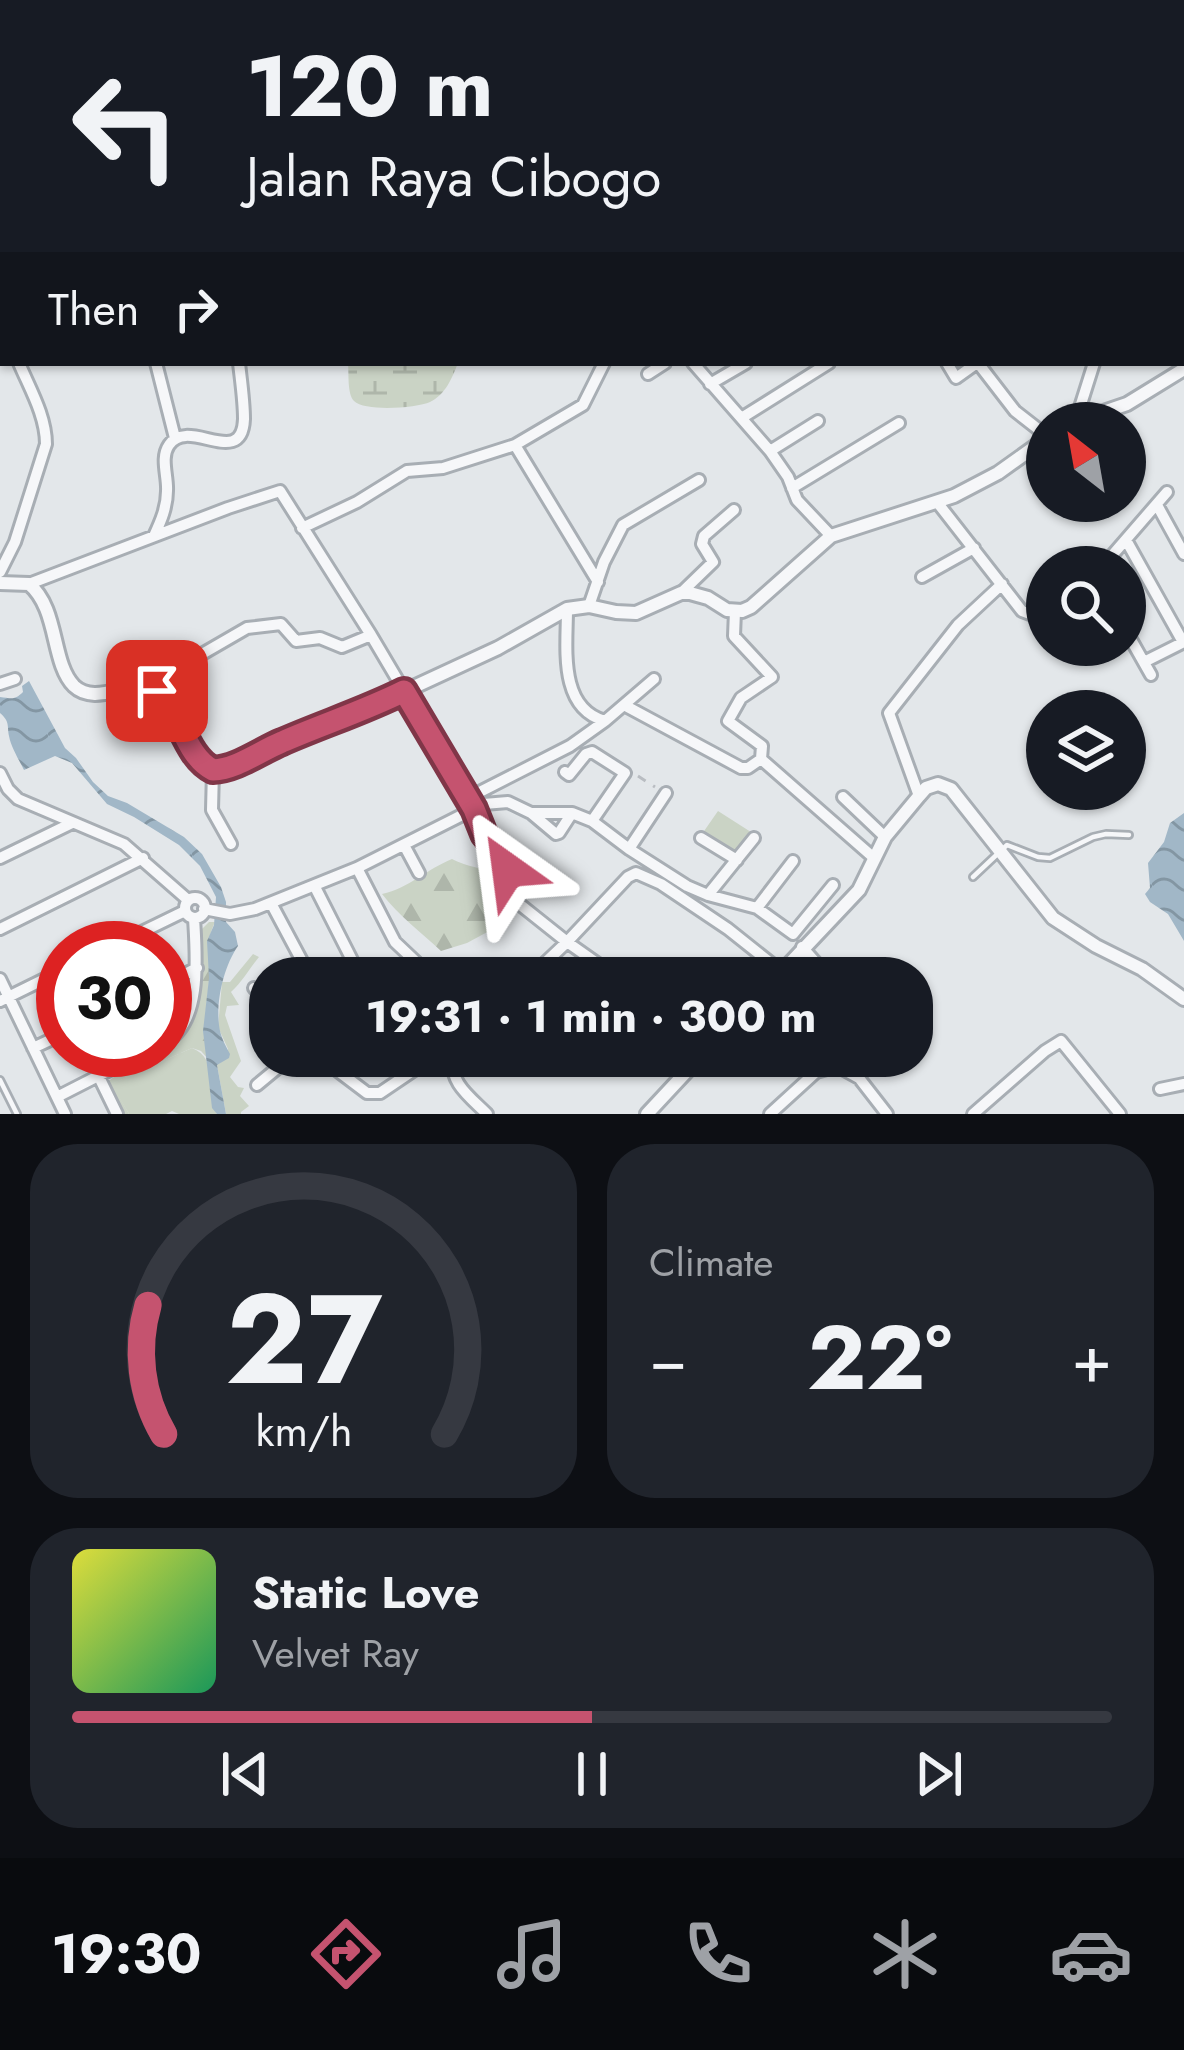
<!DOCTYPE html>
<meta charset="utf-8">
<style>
:root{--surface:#171b24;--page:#20242c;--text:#f1f3f6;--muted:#9ea1a6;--line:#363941;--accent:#c5536f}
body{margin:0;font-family:Jost,sans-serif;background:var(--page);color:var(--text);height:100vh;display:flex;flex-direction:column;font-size:45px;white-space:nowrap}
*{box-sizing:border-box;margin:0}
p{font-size:39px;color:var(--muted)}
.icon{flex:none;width:66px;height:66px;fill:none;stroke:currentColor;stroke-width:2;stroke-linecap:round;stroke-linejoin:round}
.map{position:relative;height:1114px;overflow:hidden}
.sheet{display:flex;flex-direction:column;gap:30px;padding:30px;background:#0d0f14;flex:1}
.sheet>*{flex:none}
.banner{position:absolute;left:0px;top:0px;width:1185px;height:366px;box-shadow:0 3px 9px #0004;background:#171b24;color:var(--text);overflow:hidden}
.needle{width:78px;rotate:329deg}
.fabs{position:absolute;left:1026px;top:402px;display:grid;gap:24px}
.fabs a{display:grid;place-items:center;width:120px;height:120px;border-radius:50%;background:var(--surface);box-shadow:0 3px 9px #0004;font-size:60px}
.speed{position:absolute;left:36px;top:921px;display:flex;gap:24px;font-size:60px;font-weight:700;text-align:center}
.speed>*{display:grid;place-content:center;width:156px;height:156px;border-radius:50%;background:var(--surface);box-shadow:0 3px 9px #0004;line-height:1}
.speed .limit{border:18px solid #d22;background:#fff;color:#111}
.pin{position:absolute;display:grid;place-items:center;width:102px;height:102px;color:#fff;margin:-51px;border-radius:24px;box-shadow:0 6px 18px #0006}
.me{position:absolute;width:132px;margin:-66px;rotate:329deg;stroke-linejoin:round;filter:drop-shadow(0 0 9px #0008)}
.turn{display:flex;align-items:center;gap:42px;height:252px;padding:0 48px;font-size:54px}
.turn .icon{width:156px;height:156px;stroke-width:2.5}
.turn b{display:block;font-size:84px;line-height:102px}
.then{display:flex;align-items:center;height:114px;padding:0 48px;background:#0003;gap:24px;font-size:45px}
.big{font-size:90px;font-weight:700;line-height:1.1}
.sheet .tile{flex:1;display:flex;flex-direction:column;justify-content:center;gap:18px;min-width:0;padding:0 42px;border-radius:48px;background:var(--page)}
.sheet .dial{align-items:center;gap:0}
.dial svg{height:312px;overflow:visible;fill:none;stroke:var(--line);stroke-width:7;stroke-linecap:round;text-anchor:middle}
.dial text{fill:var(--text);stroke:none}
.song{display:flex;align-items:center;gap:36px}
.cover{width:144px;height:144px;border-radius:18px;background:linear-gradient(135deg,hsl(60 70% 55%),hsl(150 70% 35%))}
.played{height:12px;border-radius:6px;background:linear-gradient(90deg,var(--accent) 50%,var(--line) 50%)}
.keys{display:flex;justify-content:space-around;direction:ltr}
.heat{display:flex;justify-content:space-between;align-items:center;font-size:66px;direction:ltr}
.sheet .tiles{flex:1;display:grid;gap:30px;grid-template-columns:1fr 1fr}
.tile:last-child{grid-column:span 2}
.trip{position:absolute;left:249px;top:957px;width:684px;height:120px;border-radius:48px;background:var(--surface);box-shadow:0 3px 9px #0004;font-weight:700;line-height:120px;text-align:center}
.menu{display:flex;height:192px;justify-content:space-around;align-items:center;background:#090b0e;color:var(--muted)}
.menu .icon{width:84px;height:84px}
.menu .on{color:var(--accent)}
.menu b{font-size:54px;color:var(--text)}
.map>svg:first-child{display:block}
</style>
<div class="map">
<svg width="1184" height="1114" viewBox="0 0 1184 1114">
<defs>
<pattern id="forest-firs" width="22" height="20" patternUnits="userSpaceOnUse" patternTransform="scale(3)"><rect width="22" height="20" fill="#cad3c5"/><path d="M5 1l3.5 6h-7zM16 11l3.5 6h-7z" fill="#aeb6aa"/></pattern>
<pattern id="wetland-marsh" width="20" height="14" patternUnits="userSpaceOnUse" patternTransform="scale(3)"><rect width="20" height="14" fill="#cad3c5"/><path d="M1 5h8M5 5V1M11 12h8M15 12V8" fill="none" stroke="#aeb6aa"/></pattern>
<pattern id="water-waves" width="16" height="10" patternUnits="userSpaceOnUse" patternTransform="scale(3)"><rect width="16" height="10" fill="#a1b7c7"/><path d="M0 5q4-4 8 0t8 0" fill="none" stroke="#8396a3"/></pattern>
</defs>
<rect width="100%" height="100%" fill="#e3e7ea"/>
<path fill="#cad3c5" d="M 718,811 L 754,834 L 736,854 L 702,834 Z
M 192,1048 C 221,1060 203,1090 217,1114 L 179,1114 L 172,1111 L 166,1114 L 129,1114 L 111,1084 Z"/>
<path fill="url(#forest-firs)" d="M 452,859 C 484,875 499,862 524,897 L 522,903 C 507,905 509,910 504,923 L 467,943 L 441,951 C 421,932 399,916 382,894 C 409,888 427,869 452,859 Z
M 209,922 L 215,922 C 204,945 211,957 209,981 C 206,1014 202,1025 209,1060 L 201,1051 L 192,1048 L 112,1084 L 129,1114 L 120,1114 L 105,1084 C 122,1069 144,1062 164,1052 C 192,1038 203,989 202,959 C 202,949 200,940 201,930 Z
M 253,954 L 259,957 C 249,969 243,981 231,992 L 239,1005 L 227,1006 L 225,1015 L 241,1061 L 230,1077 L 238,1087 L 244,1088 L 240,1096 L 249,1106 L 241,1112 L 241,1114 L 226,1114 L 217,1065 L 224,1060 L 228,1049 L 218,1027 L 222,982 L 230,982 Z"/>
<path fill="url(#wetland-marsh)" d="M 348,363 L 458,363 C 452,378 446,394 430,402 C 417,408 365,412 354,401 C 347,394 349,373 348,363 Z"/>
<path fill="url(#water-waves)" d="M 29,681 L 65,748 L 76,758 L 93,782 L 108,796 L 127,803 L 184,837 L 202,854 L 221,887 L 226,902 L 226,922 L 235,932 L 238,946 C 224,966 216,1000 219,1025 C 220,1035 225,1045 230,1054 L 229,1058 L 217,1065 L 226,1114 L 217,1114 L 212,1108 L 203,1031 L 209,978 L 207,941 L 214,925 L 216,897 L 200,866 L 179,845 L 134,817 L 107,804 L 72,763 L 55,756 L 24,770 C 19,760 11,747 9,736 C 7,725 10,722 0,713 L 0,697 C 11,698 14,701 23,692 L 22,686 Z
M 1184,813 L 1184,941 L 1168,914 L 1150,902 L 1145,894 L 1150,888 L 1148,863 L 1164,842 L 1170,823 Z"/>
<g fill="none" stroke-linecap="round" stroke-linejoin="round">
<g stroke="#a8aeb4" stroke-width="10">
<path id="service" d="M 973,877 L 1007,845 L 1038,857 L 1050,858 L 1093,837 L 1106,834 L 1129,835
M 0,1080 L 17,1114"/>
</g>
<g stroke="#a8aeb4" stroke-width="16">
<path id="minor" d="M 103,0 L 104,3
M 274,0 L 274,3
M 354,0 L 354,3
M 579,0 L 581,3
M 926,0 L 927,3
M 1104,0 L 1105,3
M 792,2 L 844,0
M 81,3 L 81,0
M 419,3 L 423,0
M 765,3 L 770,0
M 990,3 L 991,0
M 1144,3 L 1148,0
M 1182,89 L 1184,92
M 1182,136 L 1184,134
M 1182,204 L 1184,208
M 1182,287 L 1184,291
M 0,345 L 3,344
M 156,363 L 175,438
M 693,363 L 770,451 L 788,477 L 797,500 L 831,536
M 947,363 L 956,378 L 977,363
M 978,363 L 1015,411 L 1047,436
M 648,374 L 665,363
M 710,384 L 746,363
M 743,417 L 829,363
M 1076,420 L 1094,363
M 515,445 L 598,582
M 770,451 L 818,421
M 792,488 L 899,423
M 937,502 L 1022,611 L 1030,614 L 1047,613
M 1157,505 L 1184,554
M 302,528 L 357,502 L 407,471 L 443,468 L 515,445 L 583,405 L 604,363
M 154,536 C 161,521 167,507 167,491 C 168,476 160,458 169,445 C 188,416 242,470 244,419 C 244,401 241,381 239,363
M 1126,540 L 1183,642
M 1102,567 L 1167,492
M 0,572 L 15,542 L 46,444 C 46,416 30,389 19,363
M 922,577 L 974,548
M 29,584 L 228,508 L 280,491 L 371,635 L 474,809 L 484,834 L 507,863 L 503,891 L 567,942 L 618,978
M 681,593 L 713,562 L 702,544 L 704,536 L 734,510
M 589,606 L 604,562 L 623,525 L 699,480
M 567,609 C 567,647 558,708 605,721 L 654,679
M 735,611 L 734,636 L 772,677 L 741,698 L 728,721 L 762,746 L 761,759
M 1125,629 L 1151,675
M 1144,662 L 1184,642
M 0,684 L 15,679
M 145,687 L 247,628 L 281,624 L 296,641 L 320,638 L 342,647 L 371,635
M 624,705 L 741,768 L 748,768 L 761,759 L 874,858
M 213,770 L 212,810 L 231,844
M 565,772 L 569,775 L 586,754 L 592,752 L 625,773 L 592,821
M 0,773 L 8,789 L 18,799 L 124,844 L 188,900
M 919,796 L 889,713 L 958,625 L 1002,584
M 843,797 L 885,837
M 468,798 L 570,746 L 605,721
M 531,813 L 556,834 L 559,833 L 572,813
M 701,838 L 737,860
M 404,845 L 419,873
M 629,849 L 666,793
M 0,858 L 72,823
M 357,868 L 395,942 L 433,978
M 315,887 L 353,962 L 366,978
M 708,895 L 754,838
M185 908a10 10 0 1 1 20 0a10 10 0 1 1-20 0Z
M 271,903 L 311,978
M 757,908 L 793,861
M 204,909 L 230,914 L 255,909 L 357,868 L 484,804 L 508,802 L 531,813 L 572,813 L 592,821 L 629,849 L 687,886 L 708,895 L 757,908 L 793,934 L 833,885
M 0,929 L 143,858
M 802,947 L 827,975
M 109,948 L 185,911
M 325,978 L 353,962
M 529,978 L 567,942 L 628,877 L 636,873 L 661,884 L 728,929 L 782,972
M 0,979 L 65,1114
M 165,984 L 197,968
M 254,988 L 270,1006
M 0,1001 L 63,970
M 165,1042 C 203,1023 196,954 194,918
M 33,1048 L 63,1034
M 318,1056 L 367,1093 L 380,1093 L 417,1068 L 451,1056
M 453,1056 C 449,1083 469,1096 487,1114
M 843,1068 L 856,1056
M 98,1075 L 117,1114
M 257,1085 L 292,1056
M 1160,1089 L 1184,1084
M 57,1097 L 149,1050
M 770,1114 L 816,1072 L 837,1066 L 859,1078 L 887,1114
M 973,1114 L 1045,1051 L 1061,1041 L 1120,1114"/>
</g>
<g stroke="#a8aeb4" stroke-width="18">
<path id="tertiary" d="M 1071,423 L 1127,404 L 1184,369
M 0,583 L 29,584 C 59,609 51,663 74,686 C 96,707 132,678 156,691 C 172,699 192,746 201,762 L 213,770 L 229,768 L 287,740 L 349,717 L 498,648 L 567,609 L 589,606 L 616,612 L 636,613 L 681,593 L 690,593 L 708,598 L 727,610 L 742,611 L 751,607 L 831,536 L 954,496 L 998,473 L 1047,438
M 776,978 L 859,890 L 885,837 L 919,796 L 926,788 L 938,784 L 951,789 L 1053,918 L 1096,946 L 1142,969 L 1184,999
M 647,1114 L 701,1056"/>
</g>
<path stroke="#b9bdc2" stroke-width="3" stroke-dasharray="9 9" stroke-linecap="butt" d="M 0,185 L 3,186
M 638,776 L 655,787"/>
<use href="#service" stroke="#f6f7f9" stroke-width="4.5"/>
<use href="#minor" stroke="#f6f7f9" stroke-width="10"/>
<use href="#tertiary" stroke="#f6f7f9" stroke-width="12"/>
</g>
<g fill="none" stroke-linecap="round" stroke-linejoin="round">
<g stroke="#803648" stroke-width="30">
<path id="route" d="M 157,691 C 180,712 185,756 213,770 C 237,769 260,751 282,742 C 323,724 364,711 404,691 L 474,809 L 484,834 L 505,860 L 508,870"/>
</g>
<use href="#route" stroke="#c5536f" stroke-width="21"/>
</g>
</svg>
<div class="fabs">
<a><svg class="needle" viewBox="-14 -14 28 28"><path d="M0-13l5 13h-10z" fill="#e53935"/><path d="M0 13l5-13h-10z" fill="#9ea1a6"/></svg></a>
<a><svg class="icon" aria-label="search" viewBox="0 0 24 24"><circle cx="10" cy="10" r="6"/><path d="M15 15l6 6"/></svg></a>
<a><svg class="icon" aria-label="layers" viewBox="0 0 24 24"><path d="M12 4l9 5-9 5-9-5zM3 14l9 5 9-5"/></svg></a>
</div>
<div class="speed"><div class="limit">30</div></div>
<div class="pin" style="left:157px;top:691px;background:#d93025"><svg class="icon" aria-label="arrive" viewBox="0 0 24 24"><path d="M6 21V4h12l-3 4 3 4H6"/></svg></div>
<svg class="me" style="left:508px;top:870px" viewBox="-20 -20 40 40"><path d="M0-17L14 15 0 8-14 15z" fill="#c5536f" stroke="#fff" stroke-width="4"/></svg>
<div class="trip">19:31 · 1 min · 300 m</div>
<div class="banner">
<div class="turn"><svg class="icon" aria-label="left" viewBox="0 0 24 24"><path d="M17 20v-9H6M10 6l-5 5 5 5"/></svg><div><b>120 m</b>Jalan Raya Cibogo</div></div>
<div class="then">Then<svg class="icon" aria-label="right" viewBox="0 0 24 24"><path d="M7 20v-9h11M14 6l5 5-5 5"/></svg></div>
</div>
</div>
<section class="sheet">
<div class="tiles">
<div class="tile dial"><svg viewBox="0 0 100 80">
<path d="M14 69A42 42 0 1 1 86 69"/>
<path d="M14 69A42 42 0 0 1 10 36" stroke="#c5536f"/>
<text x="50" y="56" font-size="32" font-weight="700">27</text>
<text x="50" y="72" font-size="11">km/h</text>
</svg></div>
<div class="tile"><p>Climate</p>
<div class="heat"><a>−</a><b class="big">22°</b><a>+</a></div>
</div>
<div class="tile">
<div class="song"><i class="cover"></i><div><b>Static Love</b><p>Velvet Ray</p></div></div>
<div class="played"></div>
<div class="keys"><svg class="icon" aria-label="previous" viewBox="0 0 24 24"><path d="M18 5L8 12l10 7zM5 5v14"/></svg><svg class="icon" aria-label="pause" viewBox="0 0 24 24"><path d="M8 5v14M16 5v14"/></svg><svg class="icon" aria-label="next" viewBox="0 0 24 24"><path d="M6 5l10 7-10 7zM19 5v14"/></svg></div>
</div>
</div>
</section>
<nav class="menu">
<b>19:30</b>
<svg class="icon on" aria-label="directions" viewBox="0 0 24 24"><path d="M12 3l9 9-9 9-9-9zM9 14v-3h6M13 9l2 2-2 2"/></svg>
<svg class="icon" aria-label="music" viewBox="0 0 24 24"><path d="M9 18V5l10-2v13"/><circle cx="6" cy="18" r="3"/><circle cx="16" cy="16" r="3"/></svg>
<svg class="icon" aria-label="phone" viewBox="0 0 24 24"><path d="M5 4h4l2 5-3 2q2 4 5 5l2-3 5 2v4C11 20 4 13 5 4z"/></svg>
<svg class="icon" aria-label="climate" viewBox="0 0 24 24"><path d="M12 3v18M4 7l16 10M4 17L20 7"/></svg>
<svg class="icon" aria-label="car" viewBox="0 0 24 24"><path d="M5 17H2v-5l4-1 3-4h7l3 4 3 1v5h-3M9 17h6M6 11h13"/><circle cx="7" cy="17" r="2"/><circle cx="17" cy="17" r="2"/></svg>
</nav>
